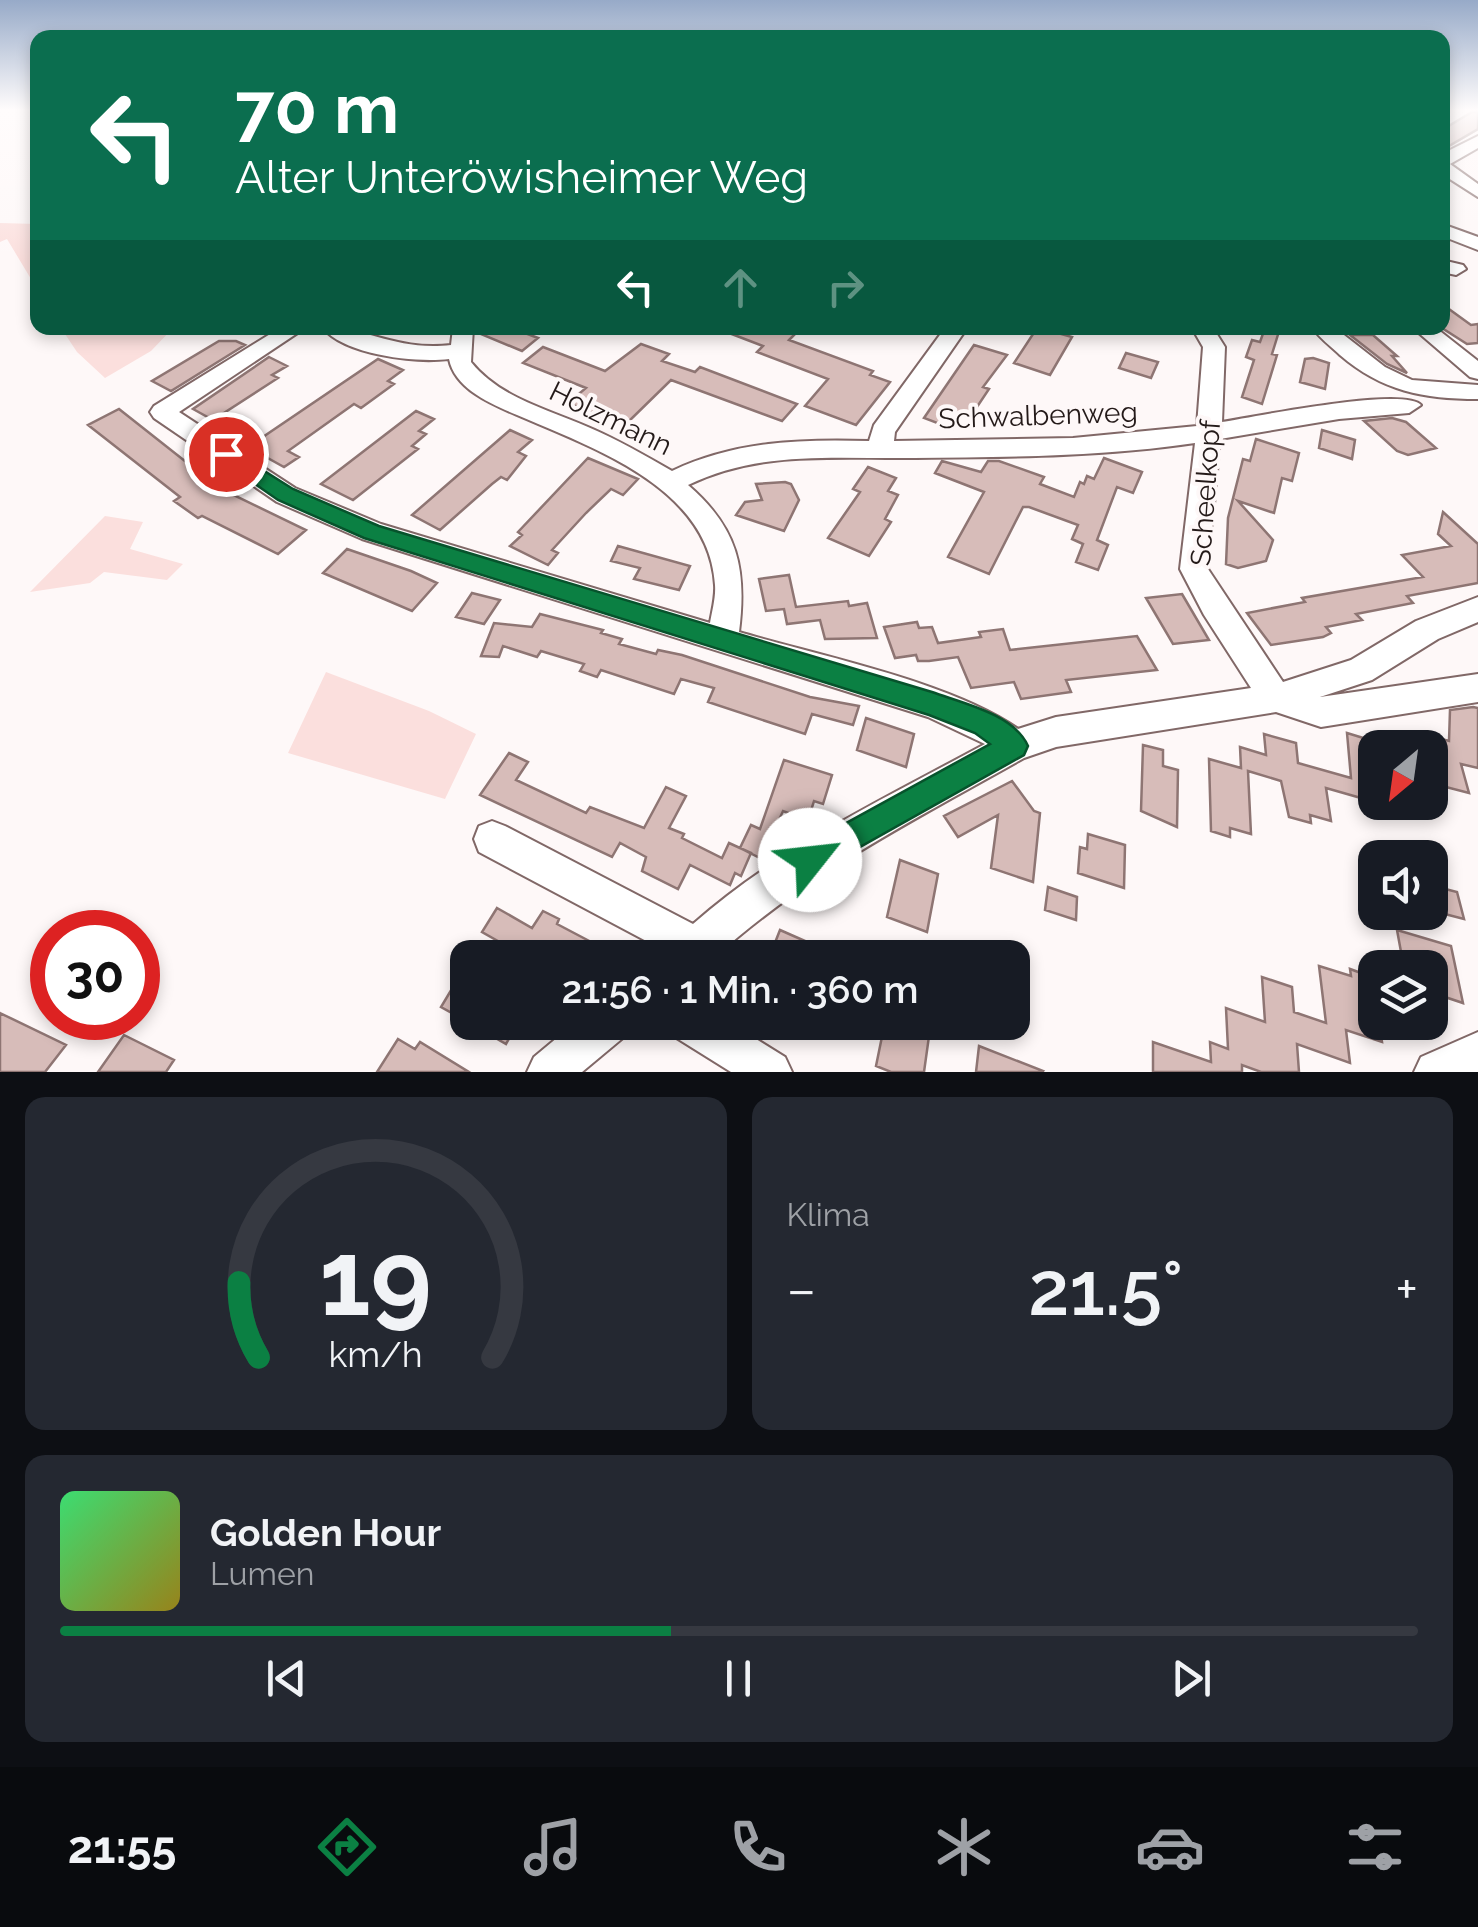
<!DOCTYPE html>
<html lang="de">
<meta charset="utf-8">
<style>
:root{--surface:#171b24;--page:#242831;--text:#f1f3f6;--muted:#9ea1a6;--line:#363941;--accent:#0b8043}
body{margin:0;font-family:Raleway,sans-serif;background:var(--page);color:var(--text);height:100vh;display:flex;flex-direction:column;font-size:38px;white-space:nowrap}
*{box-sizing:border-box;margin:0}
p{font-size:32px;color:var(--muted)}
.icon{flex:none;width:55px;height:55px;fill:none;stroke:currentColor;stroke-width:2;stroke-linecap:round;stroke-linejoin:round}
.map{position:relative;height:1072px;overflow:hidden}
.panel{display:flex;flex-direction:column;gap:25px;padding:25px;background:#0d0f14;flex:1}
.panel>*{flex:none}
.guide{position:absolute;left:30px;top:30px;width:1420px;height:305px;border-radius:20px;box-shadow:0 5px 15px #0003;background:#0b6e4f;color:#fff;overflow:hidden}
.needle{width:65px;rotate:209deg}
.tools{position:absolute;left:1358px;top:730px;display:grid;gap:20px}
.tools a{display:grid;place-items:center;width:90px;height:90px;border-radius:20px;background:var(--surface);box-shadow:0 5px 15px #0003;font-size:50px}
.speed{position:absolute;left:30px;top:910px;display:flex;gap:20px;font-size:50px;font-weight:700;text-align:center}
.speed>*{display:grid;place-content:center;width:130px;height:130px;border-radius:50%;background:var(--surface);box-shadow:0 5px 15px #0003;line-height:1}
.speed .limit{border:15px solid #d22;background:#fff;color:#111}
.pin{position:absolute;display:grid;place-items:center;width:85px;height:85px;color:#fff;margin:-42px;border:5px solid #fff;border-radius:50%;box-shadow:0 2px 10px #0007}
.me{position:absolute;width:110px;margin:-55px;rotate:61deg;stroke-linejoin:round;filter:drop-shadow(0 0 8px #0008)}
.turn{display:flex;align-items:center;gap:35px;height:210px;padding:0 40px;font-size:45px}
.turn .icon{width:130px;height:130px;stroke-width:2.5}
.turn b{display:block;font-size:70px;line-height:85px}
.lanes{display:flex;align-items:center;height:95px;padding:0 40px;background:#0003;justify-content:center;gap:50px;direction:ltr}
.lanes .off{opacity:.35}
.big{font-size:75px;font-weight:600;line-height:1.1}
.panel .card{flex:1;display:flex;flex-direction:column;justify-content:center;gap:15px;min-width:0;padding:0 35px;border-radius:20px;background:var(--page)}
.panel .dial{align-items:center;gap:0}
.dial svg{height:260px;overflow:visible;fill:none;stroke:var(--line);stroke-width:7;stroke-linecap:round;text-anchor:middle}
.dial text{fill:var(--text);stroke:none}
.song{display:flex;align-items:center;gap:30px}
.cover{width:120px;height:120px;border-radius:15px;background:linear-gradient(135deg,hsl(140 70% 55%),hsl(50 70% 35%))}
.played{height:10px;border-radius:5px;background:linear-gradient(90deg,var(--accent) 45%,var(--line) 45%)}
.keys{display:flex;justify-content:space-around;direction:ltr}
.heat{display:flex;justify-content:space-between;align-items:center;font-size:55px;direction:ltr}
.panel .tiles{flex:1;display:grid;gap:25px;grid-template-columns:1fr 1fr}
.card:last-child{grid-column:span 2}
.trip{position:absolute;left:450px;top:940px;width:580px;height:100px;border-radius:20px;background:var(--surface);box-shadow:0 5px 15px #0003;font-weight:600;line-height:100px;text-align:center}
.dock{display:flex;height:160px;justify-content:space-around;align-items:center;background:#090b0e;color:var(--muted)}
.dock .icon{width:70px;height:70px}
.dock .on{color:var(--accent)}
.dock b{font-size:45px;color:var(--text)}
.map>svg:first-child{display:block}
</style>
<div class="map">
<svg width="1478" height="1072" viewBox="0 0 1478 1072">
<rect width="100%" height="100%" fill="#fef8f8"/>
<path fill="#fbdfdd" d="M 0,223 L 37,224 L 37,289 L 7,239 L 0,242 Z
M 61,328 L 173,328 L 151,351 L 105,378 L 77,352 Z
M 105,516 L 143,522 L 130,549 L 183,564 L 167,580 L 104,572 L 90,583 L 30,592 Z
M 326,672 L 429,711 L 476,734 L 445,799 L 288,753 Z"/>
<path fill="#d7bcb9" stroke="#8e7573" stroke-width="2.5" d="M 1472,112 L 1478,112 L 1478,129 L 1442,150 L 1442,130 Z
M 1442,304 L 1471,325 L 1478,324 L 1478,343 L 1467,344 L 1442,328 Z
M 476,328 L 512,328 L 538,338 L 522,351 L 476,332 Z
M 716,328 L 801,328 L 789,340 L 873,371 L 870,375 L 890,382 L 856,425 L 805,406 L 828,379 L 757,352 L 763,346 Z
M 1037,328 L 1064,328 L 1061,334 L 1072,337 L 1050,375 L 1014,363 Z
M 1265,328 L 1280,328 L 1272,354 L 1277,355 L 1262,404 L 1242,397 L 1254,360 L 1246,357 L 1252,340 L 1260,342 Z
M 1350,335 L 1373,335 L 1397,356 L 1392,356 L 1407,373 L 1387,364 Z
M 219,341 L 236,341 L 245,345 L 171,391 L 152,381 Z
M 641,344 L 669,354 L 662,361 L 695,372 L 700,367 L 797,404 L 782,421 L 671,380 L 624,426 L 568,403 L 586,388 L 523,363 L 543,347 L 605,371 Z
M 974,345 L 1007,355 L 983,387 L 989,389 L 971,416 L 963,413 L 953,429 L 924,418 Z
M 1126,353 L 1158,362 L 1151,378 L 1119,368 Z
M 269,357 L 287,366 L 272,375 L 278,378 L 213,420 L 193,409 Z
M 1313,358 L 1329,363 L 1325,389 L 1300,382 L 1305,359 Z
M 378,359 L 403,370 L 388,381 L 394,384 L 361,408 L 354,404 L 288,451 L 299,457 L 284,467 L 248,447 Z
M 119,409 L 219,488 L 306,530 L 278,554 L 202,516 L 198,518 L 174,501 L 180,497 L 88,425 Z
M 416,411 L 434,419 L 419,431 L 426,434 L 412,446 L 418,449 L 353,500 L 321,484 Z
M 1392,418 L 1406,422 L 1436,448 L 1408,455 L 1397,451 L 1364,421 Z
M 510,430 L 532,440 L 518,452 L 526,456 L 507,480 L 501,477 L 492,484 L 440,530 L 412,515 Z
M 1322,430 L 1355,440 L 1352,459 L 1319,448 Z
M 1256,439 L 1299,453 L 1292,481 L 1282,478 L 1274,513 L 1238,501 L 1273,540 L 1266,561 L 1238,568 L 1226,564 L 1228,518 L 1243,459 L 1250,461 Z
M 588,458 L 638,479 L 623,495 L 611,489 L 586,513 L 552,550 L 558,553 L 548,565 L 510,546 L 522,535 L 518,532 Z
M 1104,458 L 1142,472 L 1133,493 L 1117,487 L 1097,540 L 1108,545 L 1098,570 L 1076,562 L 1083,544 L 1072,539 L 1078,525 L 1029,507 L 1023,507 L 989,574 L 948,557 L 984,492 L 935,473 L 942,461 L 981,472 L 988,461 L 999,461 L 1044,477 L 1040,484 L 1074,497 L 1080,482 L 1084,484 L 1087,476 L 1094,479 Z
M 868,467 L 896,478 L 888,491 L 898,495 L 885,519 L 891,522 L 869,556 L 828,538 L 860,492 L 853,489 Z
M 785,482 L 791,484 L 799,500 L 784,531 L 736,515 L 745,502 L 762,500 L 756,484 Z
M 1443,512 L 1478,544 L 1478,583 L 1407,596 L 1413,603 L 1356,614 L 1362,620 L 1326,627 L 1331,633 L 1323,637 L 1271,645 L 1247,613 L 1305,602 L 1302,598 L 1423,577 L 1402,555 L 1451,546 L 1438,534 Z
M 618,546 L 690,566 L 679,590 L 634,579 L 640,568 L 611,561 Z
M 347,549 L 411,571 L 437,583 L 412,611 L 323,573 Z
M 789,575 L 796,607 L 848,601 L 849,606 L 867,603 L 877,638 L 825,639 L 820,620 L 787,624 L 784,609 L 766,611 L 759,579 Z
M 472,593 L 500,600 L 484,624 L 456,617 Z
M 1182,594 L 1209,640 L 1173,644 L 1146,598 Z
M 540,614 L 603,630 L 601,633 L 622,639 L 619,644 L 656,654 L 658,650 L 682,655 L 810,697 L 859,706 L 853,725 L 812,714 L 805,734 L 708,702 L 714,688 L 681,679 L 674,694 L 601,670 L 597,677 L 580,671 L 584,664 L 541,651 L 537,657 L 503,646 L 499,657 L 481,656 L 494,623 L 532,627 Z
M 917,622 L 919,628 L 932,627 L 938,643 L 981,637 L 979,632 L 1003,629 L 1010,650 L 1137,636 L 1157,670 L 1066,680 L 1071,692 L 1021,699 L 1014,682 L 971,688 L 958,657 L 929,661 L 918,661 L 916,655 L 895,658 L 884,627 Z
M 1473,707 L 1478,708 L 1478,768 L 1461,764 L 1469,793 L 1442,786 L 1430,736 L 1449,741 L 1450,710 Z
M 866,718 L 914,734 L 906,767 L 857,750 Z
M 1347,733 L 1370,740 L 1375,759 L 1375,802 L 1326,788 L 1331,821 L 1310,815 L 1311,823 L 1289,817 L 1281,781 L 1248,771 L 1251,834 L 1230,828 L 1230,837 L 1211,831 L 1209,759 L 1241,768 L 1240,747 L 1266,755 L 1264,734 L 1296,743 L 1298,763 L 1351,778 Z
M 1143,745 L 1163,750 L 1163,766 L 1178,770 L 1177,827 L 1141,811 Z
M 509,753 L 528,762 L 516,780 L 586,813 L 590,807 L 644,828 L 666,787 L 686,796 L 669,828 L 684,834 L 682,838 L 722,858 L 729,843 L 751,853 L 741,876 L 735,873 L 730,885 L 690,865 L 678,889 L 642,871 L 646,857 L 620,843 L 612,857 L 480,795 Z
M 784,760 L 832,775 L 823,804 L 814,801 L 808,820 L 783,811 L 762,859 L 740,848 L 751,825 L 760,829 Z
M 1012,781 L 1034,811 L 1040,813 L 1033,882 L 991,868 L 998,815 L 958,837 L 944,816 Z
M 1088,834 L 1125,845 L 1124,888 L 1078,873 L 1080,847 L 1087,849 Z
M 900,860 L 938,874 L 927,932 L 887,917 Z
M 1430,885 L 1457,892 L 1464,919 L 1433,911 Z
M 1048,887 L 1077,897 L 1076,920 L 1045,910 Z
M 497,908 L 532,928 L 543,911 L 559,919 L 557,924 L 593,943 L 586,958 L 528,958 L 482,932 Z
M 780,930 L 805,941 L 799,958 L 769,958 Z
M 1397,930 L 1451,946 L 1463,1003 L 1430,992 L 1430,968 L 1404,968 Z
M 1319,966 L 1351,976 L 1350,969 L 1372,977 L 1375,1022 L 1379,1022 L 1382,1042 L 1346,1030 L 1350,1063 L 1297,1044 L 1299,1072 L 1261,1072 L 1242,1065 L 1242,1072 L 1153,1072 L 1153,1042 L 1211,1062 L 1210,1042 L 1228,1049 L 1226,1008 L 1265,1022 L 1262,977 L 1292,987 L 1294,1012 L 1326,1023 Z
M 456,982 L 468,989 L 468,1022 L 441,1007 Z
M 0,1013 L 66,1045 L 45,1072 L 0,1072 Z
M 468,1022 L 518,1022 L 506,1044 Z
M 885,1022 L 931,1022 L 924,1072 L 891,1072 L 876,1066 Z
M 124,1035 L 174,1060 L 166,1072 L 98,1072 Z
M 398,1039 L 415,1049 L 420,1042 L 469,1072 L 377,1072 Z
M 979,1046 L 1043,1071 L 1042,1072 L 976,1072 Z"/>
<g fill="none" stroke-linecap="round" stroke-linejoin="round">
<g stroke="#816867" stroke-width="4">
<path id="minor" d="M 1478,136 L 1478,148 L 1450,164 L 1478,184 L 1478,197 L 1442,174 L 1442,154 Z
M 1442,224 L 1478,237 L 1478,250 L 1442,236 Z
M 1442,260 L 1463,265 L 1466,269 L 1456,275 L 1442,272 Z
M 280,328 L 305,328 L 179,412 L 295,488 L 381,524 L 710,623 C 712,611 716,597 715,585 C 709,487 593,448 517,415 C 491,404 455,389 449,359 C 415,363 345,355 323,328 C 371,328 396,351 451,345 L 453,328 L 473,328 L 471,362 C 500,398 547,409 588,427 C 617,439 644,455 672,471 C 735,441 800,439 869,441 L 874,425 L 945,328 L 967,328 L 895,432 L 894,441 L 1073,438 L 1197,426 L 1203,347 L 1192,328 L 1213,328 L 1225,347 L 1222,422 C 1253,417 1405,386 1421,405 L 1409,413 L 1339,419 L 1220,439 L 1208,569 L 1283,682 L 1351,660 L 1416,621 L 1478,597 L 1478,622 L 1438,639 L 1372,680 L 1320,697 L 1478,674 L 1478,702 L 1321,727 L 1276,712 L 1056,747 L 1024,758 C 916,819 806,874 714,958 L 664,958 L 667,952 L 479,852 L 474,839 L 479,826 L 492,821 L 505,826 L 693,924 C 780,847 884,799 985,744 L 928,717 L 362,539 L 277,502 L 154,418 L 150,412 L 154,406 ZM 1195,443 L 1180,569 L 1204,615 L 1251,688 L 1056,717 L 1018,729 C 951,682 820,656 739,632 C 747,569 738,528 688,485 C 760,450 835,459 913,458 C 1007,457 1101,457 1195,443 Z
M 1313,328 L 1335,328 L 1385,367 L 1412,380 L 1478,385 L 1478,399 C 1423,399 1382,391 1340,355 C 1331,346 1319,338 1313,328 Z
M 1413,328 L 1436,328 L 1478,361 L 1478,379 L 1470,377 Z
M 576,1022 L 630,1022 L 624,1037 L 582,1072 L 527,1072 L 534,1057 Z
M 669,1022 L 729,1022 L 785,1057 L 792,1072 L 731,1072 L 675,1037 Z
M 1478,1032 L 1478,1072 L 1414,1072 L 1421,1057 Z"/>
</g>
<use href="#minor" fill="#fff" fill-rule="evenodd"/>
</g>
<linearGradient id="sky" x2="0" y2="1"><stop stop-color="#97aac8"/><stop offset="0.42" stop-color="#fffcfc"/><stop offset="1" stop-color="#fffcfc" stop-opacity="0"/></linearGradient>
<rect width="1478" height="262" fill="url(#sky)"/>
<path fill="#0b8043" stroke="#07532c" stroke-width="2.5" d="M 226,447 L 293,489 L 379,526 L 932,692 C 962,703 1014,714 1028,746 L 1024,755 L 810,875 L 799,870 L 794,860 L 799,849 L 990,744 L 975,733 L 929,715 L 364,538 L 278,500 L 219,459 L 216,454 Z"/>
<g text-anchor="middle" stroke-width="8" stroke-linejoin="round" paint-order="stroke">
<g font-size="28" fill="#241a19" stroke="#fef8f8">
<text transform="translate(1038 415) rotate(-2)" y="10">Schwalbenweg</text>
<text transform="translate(611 418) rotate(26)" y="10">Holzmann</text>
<text transform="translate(1205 493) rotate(-86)" y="10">Scheelkopf</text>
</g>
</g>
</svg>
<div class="tools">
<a><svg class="needle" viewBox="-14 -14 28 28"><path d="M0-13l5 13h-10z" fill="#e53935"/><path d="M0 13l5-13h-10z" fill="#9ea1a6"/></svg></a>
<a><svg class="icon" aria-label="sound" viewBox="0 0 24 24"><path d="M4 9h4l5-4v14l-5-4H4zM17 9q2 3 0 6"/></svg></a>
<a><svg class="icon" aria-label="layers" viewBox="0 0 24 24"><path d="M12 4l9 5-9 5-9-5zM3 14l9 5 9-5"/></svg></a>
</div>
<div class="speed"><div class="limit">30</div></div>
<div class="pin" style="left:226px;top:454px;background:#d93025"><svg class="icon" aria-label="arrive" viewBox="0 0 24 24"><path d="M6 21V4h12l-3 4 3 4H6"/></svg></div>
<svg class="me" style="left:810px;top:860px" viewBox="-20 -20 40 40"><circle r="19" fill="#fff"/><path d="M0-13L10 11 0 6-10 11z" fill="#0b8043"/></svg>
<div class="trip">21:56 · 1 Min. · 360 m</div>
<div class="guide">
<div class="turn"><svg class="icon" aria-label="left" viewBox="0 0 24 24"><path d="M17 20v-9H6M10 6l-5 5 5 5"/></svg><div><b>70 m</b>Alter Unteröwisheimer Weg</div></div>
<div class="lanes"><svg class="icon" aria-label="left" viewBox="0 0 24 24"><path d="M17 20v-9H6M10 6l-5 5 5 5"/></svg><svg class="icon off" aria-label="ahead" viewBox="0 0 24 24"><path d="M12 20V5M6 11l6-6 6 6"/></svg><svg class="icon off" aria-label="right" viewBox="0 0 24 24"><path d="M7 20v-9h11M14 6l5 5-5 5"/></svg></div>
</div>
</div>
<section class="panel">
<div class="tiles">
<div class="card dial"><svg viewBox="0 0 100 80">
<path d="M14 69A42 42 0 1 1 86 69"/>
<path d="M14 69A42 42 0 0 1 8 46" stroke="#0b8043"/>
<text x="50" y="56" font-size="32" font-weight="700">19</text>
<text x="50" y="72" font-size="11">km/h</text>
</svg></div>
<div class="card"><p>Klima</p>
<div class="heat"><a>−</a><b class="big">21.5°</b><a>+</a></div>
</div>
<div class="card">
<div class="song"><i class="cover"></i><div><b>Golden Hour</b><p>Lumen</p></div></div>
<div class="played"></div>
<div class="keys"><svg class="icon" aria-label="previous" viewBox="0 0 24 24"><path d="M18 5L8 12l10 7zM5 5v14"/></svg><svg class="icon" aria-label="pause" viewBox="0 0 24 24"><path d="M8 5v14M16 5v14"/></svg><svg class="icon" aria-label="next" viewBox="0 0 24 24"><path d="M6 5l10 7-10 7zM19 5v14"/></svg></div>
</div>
</div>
</section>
<nav class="dock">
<b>21:55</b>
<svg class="icon on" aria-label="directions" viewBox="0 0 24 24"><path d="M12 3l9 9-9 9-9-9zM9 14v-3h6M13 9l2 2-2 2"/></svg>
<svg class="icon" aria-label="music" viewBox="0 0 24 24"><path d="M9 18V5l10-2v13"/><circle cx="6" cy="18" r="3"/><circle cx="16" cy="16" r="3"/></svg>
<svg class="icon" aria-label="phone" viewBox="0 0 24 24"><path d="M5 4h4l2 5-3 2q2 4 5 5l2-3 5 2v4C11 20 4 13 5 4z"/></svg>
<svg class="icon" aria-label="climate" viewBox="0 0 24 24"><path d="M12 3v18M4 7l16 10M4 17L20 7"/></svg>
<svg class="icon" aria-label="car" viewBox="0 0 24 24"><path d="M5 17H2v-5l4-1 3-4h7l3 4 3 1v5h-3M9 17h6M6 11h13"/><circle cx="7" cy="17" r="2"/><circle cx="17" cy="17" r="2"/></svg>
<svg class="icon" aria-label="filters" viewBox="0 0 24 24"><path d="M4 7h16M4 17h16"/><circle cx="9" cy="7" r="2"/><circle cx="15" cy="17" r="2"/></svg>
</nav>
